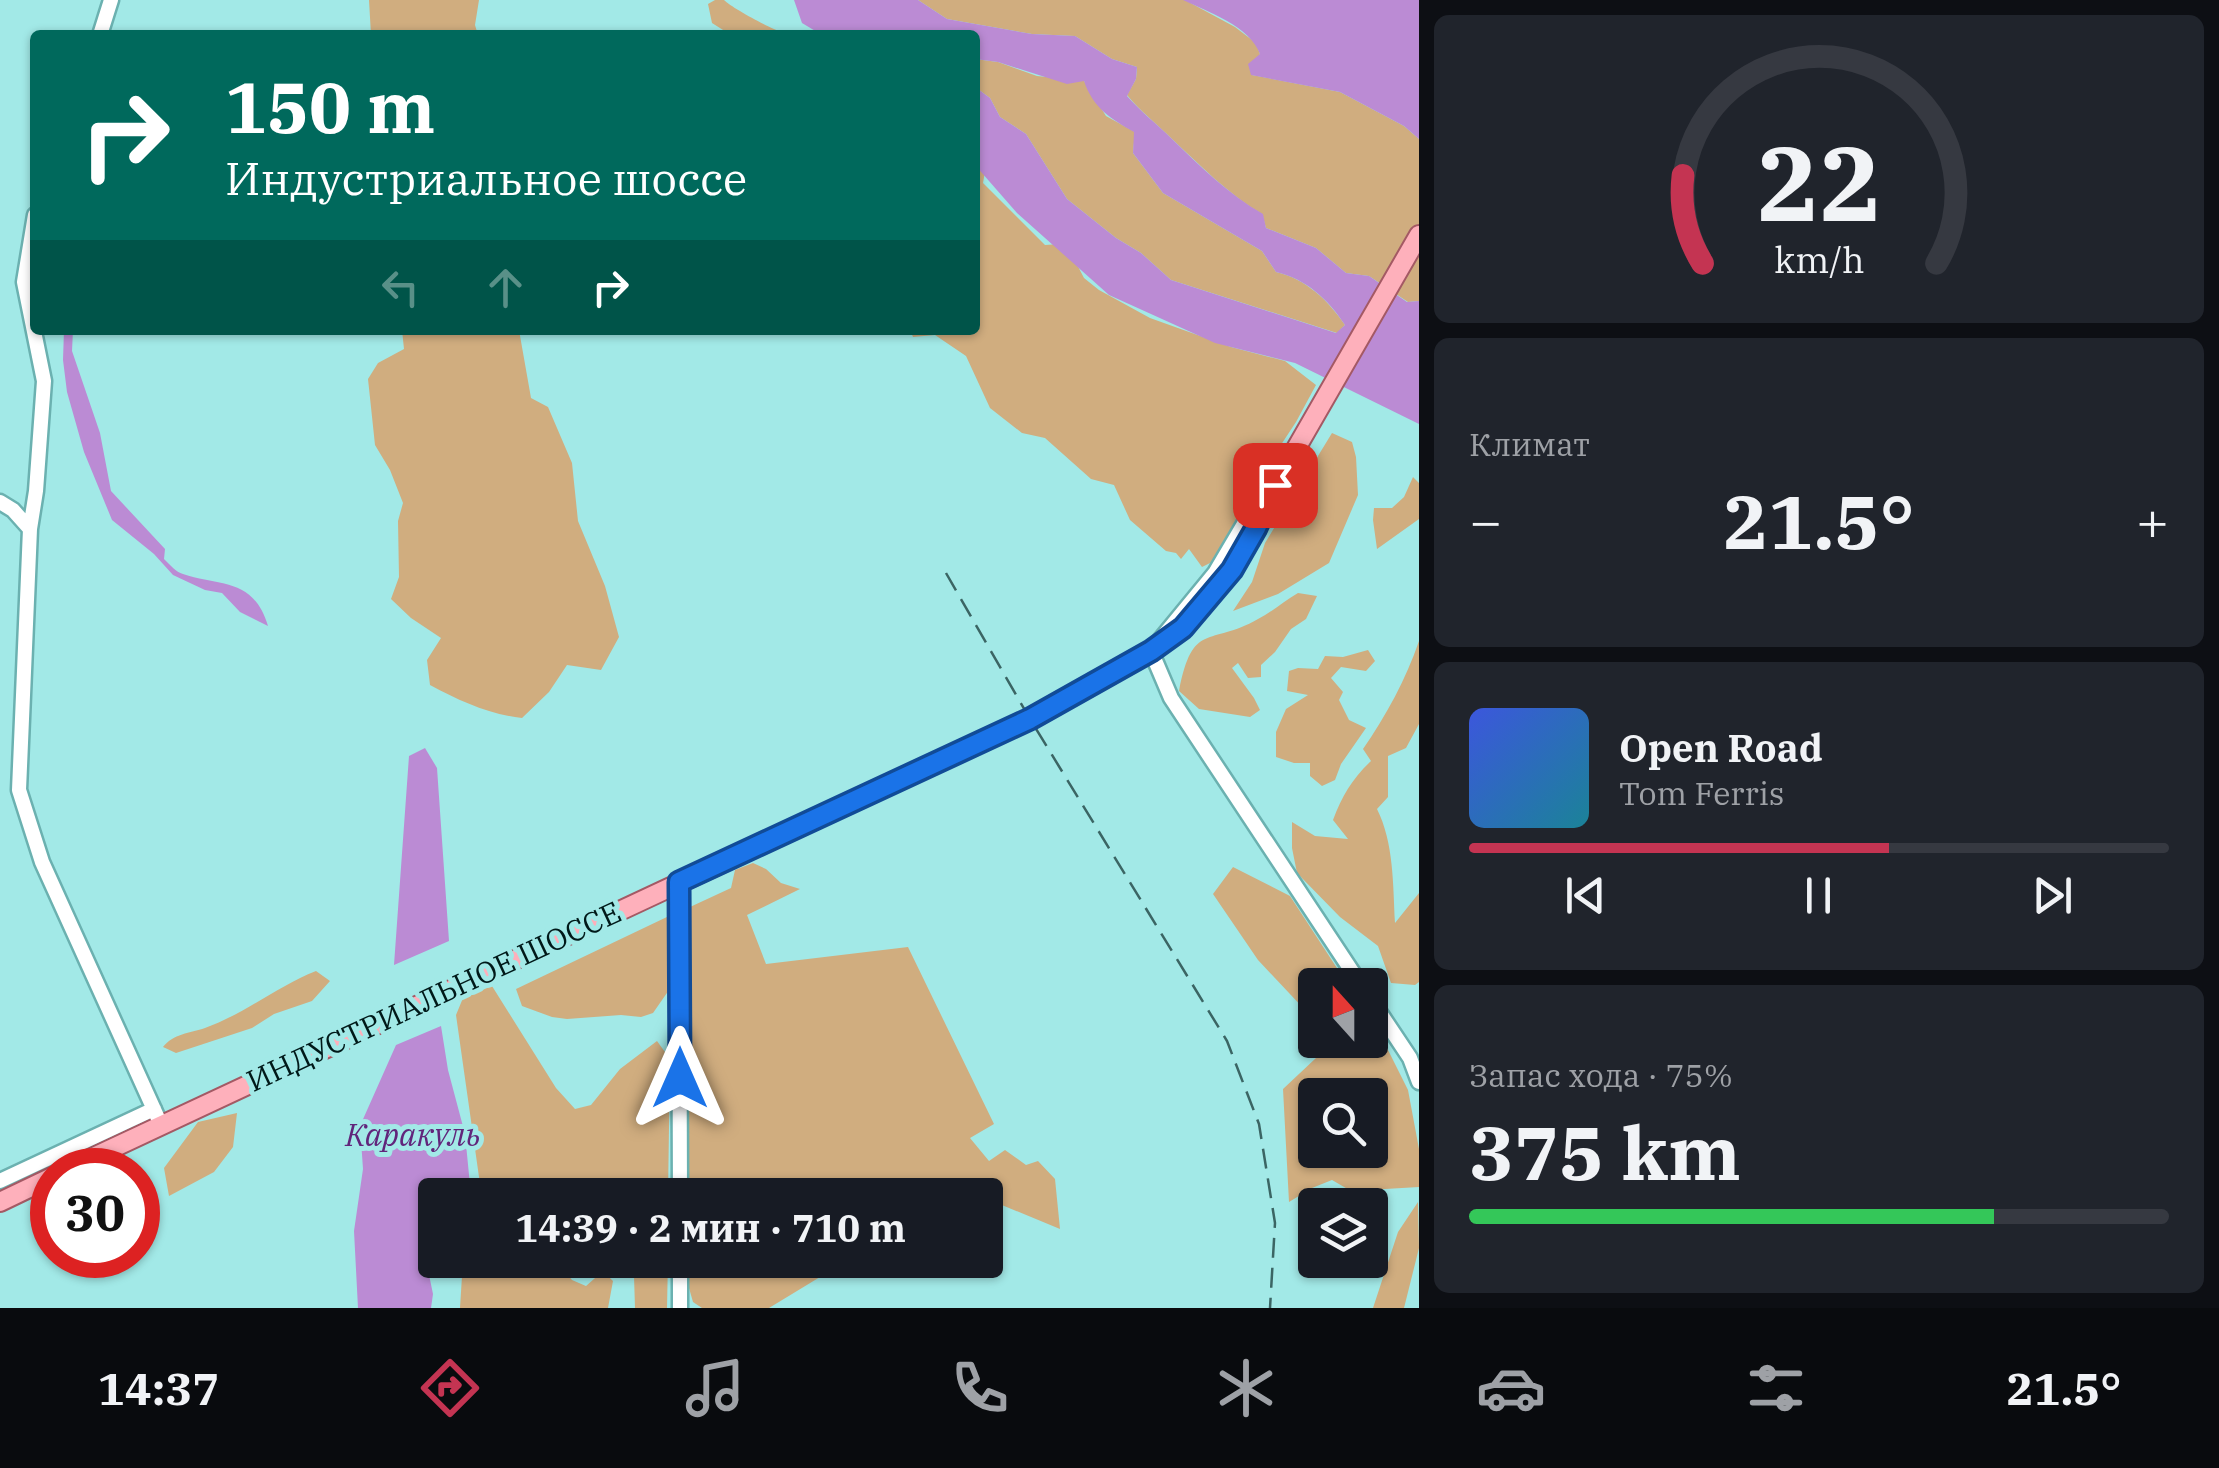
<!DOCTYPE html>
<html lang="ru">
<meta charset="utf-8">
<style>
:root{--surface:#171b24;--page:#20242c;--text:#f1f3f6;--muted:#9ea1a6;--line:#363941;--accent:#c43452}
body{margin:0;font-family:"IBM Plex Serif",serif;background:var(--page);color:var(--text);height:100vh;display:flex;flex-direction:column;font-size:38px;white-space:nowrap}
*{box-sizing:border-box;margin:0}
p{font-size:32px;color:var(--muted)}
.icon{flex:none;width:55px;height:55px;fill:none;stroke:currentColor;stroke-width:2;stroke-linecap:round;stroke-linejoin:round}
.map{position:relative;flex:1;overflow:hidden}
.panel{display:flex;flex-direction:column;gap:15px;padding:15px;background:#0d0f14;width:800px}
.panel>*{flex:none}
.guide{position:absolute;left:30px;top:30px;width:950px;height:305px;border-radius:10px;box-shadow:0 2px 8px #0004;background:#00695c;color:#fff;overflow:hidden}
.needle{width:65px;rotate:339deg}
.fabs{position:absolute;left:1298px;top:968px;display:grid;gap:20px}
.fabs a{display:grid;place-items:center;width:90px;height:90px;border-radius:10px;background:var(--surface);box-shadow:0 2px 8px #0004;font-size:50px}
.speed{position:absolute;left:30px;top:1148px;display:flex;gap:20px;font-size:50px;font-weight:700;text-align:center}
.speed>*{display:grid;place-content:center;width:130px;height:130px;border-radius:50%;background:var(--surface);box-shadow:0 2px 8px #0004;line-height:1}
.speed .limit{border:15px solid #d22;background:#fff;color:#111}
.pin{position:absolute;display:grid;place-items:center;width:85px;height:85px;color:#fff;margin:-42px;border-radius:20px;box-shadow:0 5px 15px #0006}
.me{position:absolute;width:110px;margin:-55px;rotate:0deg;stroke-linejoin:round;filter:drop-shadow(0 0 8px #0008)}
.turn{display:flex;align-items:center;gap:35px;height:210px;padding:0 30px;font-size:45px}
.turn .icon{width:130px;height:130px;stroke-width:2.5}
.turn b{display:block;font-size:70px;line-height:85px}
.lanes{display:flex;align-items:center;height:95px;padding:0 30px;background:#0003;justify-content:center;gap:50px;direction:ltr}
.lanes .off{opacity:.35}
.big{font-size:75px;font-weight:700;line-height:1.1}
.panel .widget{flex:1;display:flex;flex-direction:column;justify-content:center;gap:15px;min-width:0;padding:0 35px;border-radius:15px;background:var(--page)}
.panel .dial{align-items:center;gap:0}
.dial svg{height:260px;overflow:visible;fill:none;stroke:var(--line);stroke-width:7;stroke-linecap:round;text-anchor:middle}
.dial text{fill:var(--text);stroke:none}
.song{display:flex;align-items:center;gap:30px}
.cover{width:120px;height:120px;border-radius:15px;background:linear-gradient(135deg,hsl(230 70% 55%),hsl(190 70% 35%))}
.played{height:10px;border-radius:5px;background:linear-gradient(90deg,var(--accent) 60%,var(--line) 60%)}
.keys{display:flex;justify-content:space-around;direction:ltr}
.heat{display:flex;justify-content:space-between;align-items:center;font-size:55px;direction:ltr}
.charge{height:15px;border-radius:8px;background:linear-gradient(90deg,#34c759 75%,var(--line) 0)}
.trip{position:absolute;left:418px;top:1178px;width:585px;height:100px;border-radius:10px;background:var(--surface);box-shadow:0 2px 8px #0004;font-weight:700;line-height:100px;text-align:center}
.tabs{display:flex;height:160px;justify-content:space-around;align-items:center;background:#090b0e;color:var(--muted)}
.tabs .icon{width:70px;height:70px}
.tabs .current{color:var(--accent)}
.tabs b{font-size:45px;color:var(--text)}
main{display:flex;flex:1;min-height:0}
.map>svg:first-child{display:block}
</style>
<main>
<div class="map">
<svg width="1419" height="1308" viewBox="0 0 1419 1308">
<rect width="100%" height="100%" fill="#a2e9e7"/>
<path fill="#d0ad7f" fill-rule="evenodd" d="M 369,0 L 479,0 L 475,25 L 478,35 L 371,35 Z
M 715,0 L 724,0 C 732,8 771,29 784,33 C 789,35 795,34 801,35 L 731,35 L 712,23 L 708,4 Z
M 918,0 L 1185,0 L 1235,27 L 1256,43 L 1260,54 L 1252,75 L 1340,92 L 1404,126 L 1419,139 L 1419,301 L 1408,302 L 1369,276 L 1346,273 L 1316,248 L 1266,228 L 1262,214 C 1228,194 1201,166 1172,139 C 1157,124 1141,112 1127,95 L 1136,79 L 1137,67 L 1112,59 L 1075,36 L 1032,34 L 947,19 Z
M 975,59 L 998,62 L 1037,76 L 1084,81 L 1106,116 L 1135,132 L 1133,153 L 1163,193 L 1262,251 L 1276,272 C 1306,279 1328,300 1345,325 L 1337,333 L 1171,280 L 1141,253 L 1116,238 L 1067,199 L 1026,134 L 1000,117 L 990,98 L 975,87 Z
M 975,139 L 987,160 L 983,183 L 1045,245 L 1060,244 L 1071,253 L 1084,278 L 1099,290 L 1150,318 L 1231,347 L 1285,361 L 1316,385 L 1296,422 L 1265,469 L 1216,560 L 1202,567 L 1189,549 L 1181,559 L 1176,553 L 1166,551 L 1130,520 L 1114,485 L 1091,479 L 1045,438 L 1022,433 L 990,408 L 966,356 L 935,335 L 913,337 L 910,330 L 975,330 Z
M 402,330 L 519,330 L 531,398 L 548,407 L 572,463 L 578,521 L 605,586 L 619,637 L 601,670 L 567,665 L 549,692 L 522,718 C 488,714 460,701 430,685 L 427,660 L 441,638 L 411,618 L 391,599 L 399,577 L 398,521 L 403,503 L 390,470 L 375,445 L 368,379 L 378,363 L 404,349 Z
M 1332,433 L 1352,442 L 1356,457 L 1358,495 L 1329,563 L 1278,594 L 1233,611 L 1252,582 L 1265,543 Z
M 1413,477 L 1419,483 L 1419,519 L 1377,549 L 1373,520 L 1374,508 L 1392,508 L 1404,497 Z
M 1298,593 L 1317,596 L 1306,619 L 1291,629 L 1275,652 L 1261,665 L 1261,677 L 1248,678 L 1238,663 L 1232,668 L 1254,698 L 1260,710 L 1250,717 L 1199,709 L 1179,691 C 1193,620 1209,647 1258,619 C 1272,612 1284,601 1298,593 Z
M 1419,641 L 1419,724 L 1406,748 L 1388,756 L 1388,797 L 1377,809 C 1394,843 1393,885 1395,923 L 1419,893 L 1419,982 L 1415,985 L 1391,983 L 1378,946 L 1340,917 L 1297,873 L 1292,848 L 1292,822 L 1315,836 L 1348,839 L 1333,820 C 1342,796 1352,779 1371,761 L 1363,749 C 1386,716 1406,679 1419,641 Z
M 1368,650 L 1375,661 L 1366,671 L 1341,667 L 1331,678 L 1343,692 L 1339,700 L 1349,720 L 1366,728 L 1341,764 L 1335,780 L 1322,786 L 1310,776 L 1310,763 L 1294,763 L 1276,757 L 1276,732 L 1286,709 L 1308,695 L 1287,691 L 1289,671 L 1298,668 L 1318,669 L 1325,656 L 1343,657 Z
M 753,863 L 766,869 L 781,883 L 800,889 L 747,915 L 766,964 L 908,947 L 994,1124 L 970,1138 L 989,1161 L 1005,1150 L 1026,1165 L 1038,1161 L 1055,1179 L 1060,1229 L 985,1198 L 985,1195 L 681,1195 L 686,921 L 690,907 L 731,888 L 735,870 Z
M 1233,867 L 1290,896 L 1348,985 L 1315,985 L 1315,1040 L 1370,1040 L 1370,1018 L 1376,1026 L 1408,1090 L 1419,1149 L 1419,1187 L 1351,1191 L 1332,1180 L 1312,1188 L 1289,1202 L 1283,1089 L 1316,1058 L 1305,1010 L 1258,960 L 1213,894 ZM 1315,1095 L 1370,1095 L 1370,1150 L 1315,1150 Z
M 669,916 L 669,990 L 653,1013 L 641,1017 L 621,1015 L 567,1019 L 552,1017 L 522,1006 L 516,989 Z
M 316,971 L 330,981 L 312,1001 L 274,1014 L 252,1028 L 176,1053 L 163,1047 C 173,1034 190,1033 205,1028 C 244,1014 278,986 316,971 Z
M 492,986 L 556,1088 L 575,1109 L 591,1105 L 620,1069 L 657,1041 L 670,1059 L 668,1195 L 473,1195 L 480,1184 L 456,1015 L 463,998 Z
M 237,1113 L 233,1147 L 214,1172 L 169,1196 L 164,1168 L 198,1122 Z
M 1418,1202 L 1419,1248 L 1404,1308 L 1373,1308 L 1398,1232 Z
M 463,1260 L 567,1260 L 564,1270 L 572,1280 L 586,1286 L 603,1271 L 613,1281 L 608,1308 L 460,1308 Z
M 642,1260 L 668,1260 L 667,1308 L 635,1308 L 634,1276 Z
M 681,1260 L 848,1260 L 769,1308 L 702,1308 L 693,1302 Z"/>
<path fill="#bb8bd4" d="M 794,0 L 918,0 L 947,19 L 1032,34 L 1075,36 L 1112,59 L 1137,67 L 1136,79 L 1127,96 C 1141,112 1157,124 1172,139 C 1201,167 1228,194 1263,214 L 1266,228 L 1316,248 L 1346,273 L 1369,276 L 1407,302 L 1419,301 L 1419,424 L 1295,363 L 1215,343 L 1109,295 L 1017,213 L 975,165 L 975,87 L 990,98 L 1000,117 L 1026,134 L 1067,199 L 1116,238 L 1141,253 L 1171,280 L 1336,333 L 1345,325 C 1328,299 1306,279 1276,272 L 1262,251 L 1163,193 L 1133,153 L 1134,132 C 1111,119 1093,108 1084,81 L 1067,84 L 998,62 L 975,59 L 975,35 L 822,35 L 802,23 Z
M 1183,0 L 1419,0 L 1419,139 L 1404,126 L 1340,92 L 1251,75 L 1248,64 L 1260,54 C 1250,26 1208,12 1183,0 Z
M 64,330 L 73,330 L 72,351 L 100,433 L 111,491 L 165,549 L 164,559 C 170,565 176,572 183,574 C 221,587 253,577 268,626 L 240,612 L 222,593 L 205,590 L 173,575 L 154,554 L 112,520 L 84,452 L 67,392 L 63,360 Z
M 425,748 L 437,768 L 449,941 L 394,965 L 409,756 Z
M 441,1026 L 448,1070 L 465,1134 L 470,1185 L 428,1185 L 421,1236 L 433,1294 L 431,1308 L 358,1308 L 354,1231 L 363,1169 L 360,1126 L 396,1045 Z"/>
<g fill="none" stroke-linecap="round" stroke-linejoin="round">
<g stroke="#6bb1b0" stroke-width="19">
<path id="minor" d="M 100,35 L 111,0
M 35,215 L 24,282 L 44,381 L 36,491 L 30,529 L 19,790 L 42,862 L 161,1125
M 1267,485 L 1215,573 L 1151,651 L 1171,698 L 1361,985
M 0,502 L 13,510 L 30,529
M 679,882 L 680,1195
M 1370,998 L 1410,1058 L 1419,1082
M 0,1181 L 154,1109
M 680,1260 L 680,1308"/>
</g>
<g stroke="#a45964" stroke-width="22">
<path id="major" d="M 66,1170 L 1030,719 L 1151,651 L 1183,628 L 1231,570 L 1256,528 L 1275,485 L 1419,235
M 0,1202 L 52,1177"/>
</g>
<use href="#minor" stroke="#fff" stroke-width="14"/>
<use href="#major" stroke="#feb0bb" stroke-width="18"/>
<path stroke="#3b6564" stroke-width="2.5" stroke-dasharray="20 10" stroke-linecap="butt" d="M 946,573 L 1030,719 L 1227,1041 L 1259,1124 L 1275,1223 L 1270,1308"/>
</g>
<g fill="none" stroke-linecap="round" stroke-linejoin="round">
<g stroke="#114b97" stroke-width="25">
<path id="route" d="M 680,1078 L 679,882 L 1030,719 L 1151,651 L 1183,628 L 1232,570 L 1256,528 L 1275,485"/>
</g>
<use href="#route" stroke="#1a73e8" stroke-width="18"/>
</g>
<g text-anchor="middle" stroke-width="10" stroke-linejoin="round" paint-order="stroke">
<g font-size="30" fill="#001919" stroke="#a2e9e7">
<text transform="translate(434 997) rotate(-25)" y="10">ИНДУСТРИАЛЬНОЕ ШОССЕ</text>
</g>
<g font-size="32" font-style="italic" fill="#61257b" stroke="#a2e9e7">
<text x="413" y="1146">Каракуль</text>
</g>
</g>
</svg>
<div class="fabs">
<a><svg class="needle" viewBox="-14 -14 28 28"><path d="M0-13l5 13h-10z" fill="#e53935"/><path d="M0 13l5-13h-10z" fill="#9ea1a6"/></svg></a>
<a><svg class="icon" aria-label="search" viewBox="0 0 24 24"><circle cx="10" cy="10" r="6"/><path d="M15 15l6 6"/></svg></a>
<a><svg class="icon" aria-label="layers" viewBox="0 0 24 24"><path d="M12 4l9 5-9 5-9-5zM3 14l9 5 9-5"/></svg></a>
</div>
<div class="speed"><div class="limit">30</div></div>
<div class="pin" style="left:1275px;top:485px;background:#d93025"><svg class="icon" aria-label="arrive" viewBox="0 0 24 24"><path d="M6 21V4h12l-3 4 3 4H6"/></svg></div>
<svg class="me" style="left:680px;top:1078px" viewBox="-20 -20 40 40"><path d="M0-17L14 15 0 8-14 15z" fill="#1a73e8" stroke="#fff" stroke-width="4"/></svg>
<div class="trip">14:39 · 2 мин · 710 m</div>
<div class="guide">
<div class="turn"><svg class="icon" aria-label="right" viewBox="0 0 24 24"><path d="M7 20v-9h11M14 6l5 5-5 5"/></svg><div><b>150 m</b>Индустриальное шоссе</div></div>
<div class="lanes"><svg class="icon off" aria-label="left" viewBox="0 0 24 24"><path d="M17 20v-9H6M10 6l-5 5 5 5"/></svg><svg class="icon off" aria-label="ahead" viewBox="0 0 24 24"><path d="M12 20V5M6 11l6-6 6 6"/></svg><svg class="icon" aria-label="right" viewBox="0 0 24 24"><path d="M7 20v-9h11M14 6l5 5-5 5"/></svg></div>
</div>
</div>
<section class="panel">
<div class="widget dial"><svg viewBox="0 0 100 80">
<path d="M14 69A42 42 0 1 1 86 69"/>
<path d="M14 69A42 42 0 0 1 8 42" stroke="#c43452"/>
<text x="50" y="56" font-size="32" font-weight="700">22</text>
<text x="50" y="72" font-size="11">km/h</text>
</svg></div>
<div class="widget"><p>Климат</p>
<div class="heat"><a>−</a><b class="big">21.5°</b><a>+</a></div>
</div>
<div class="widget">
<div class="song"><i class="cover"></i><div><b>Open Road</b><p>Tom Ferris</p></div></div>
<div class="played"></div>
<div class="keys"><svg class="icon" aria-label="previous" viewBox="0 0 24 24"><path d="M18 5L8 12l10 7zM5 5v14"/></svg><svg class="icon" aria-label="pause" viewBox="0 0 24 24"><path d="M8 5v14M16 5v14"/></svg><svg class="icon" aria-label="next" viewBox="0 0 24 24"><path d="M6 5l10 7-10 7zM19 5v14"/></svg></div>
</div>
<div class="widget"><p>Запас хода · 75%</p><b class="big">375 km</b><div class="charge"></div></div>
</section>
</main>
<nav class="tabs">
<b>14:37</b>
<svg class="icon current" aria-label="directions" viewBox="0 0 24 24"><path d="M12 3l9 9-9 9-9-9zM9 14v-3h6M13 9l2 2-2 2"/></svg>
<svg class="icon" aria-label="music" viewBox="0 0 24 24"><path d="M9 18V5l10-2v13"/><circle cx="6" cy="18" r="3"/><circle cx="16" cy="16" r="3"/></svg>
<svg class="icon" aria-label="phone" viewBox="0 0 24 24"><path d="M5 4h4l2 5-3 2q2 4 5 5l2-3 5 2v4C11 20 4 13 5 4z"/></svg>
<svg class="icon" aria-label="climate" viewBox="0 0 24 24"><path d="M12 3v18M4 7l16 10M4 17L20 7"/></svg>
<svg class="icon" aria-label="car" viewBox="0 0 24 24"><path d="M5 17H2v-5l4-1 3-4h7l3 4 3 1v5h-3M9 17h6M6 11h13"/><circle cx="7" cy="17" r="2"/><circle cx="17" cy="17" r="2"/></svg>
<svg class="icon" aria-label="filters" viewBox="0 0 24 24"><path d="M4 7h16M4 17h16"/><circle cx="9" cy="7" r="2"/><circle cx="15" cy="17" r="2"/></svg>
<b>21.5°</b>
</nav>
